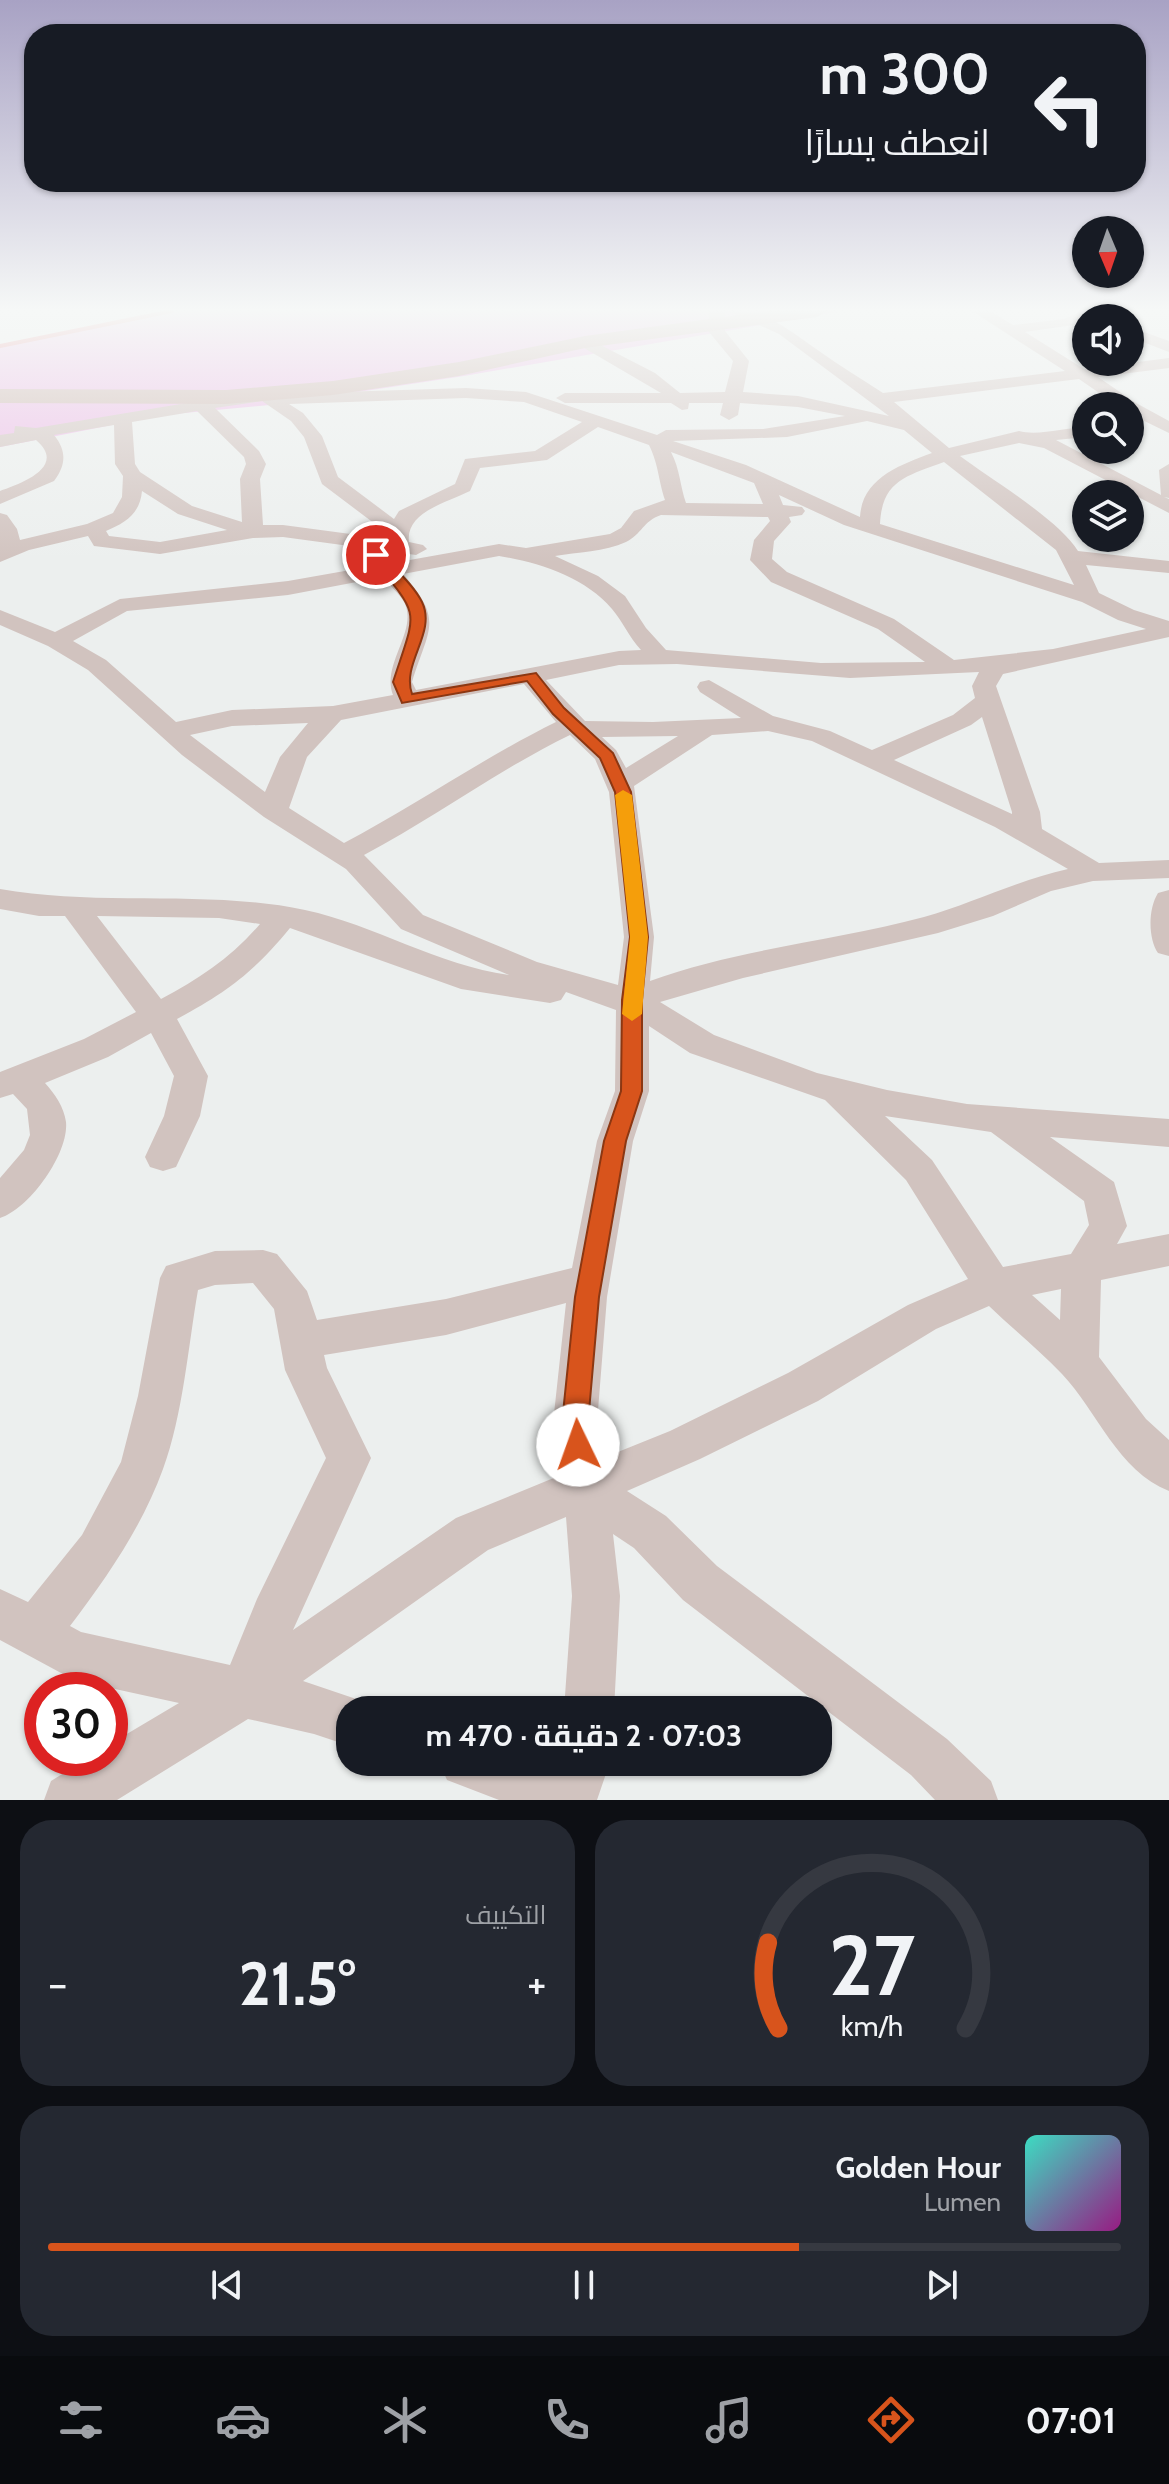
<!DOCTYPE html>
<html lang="ar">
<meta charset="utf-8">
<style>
:root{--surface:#171b24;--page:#242831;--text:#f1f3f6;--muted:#9ea1a6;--line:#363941;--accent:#d8541c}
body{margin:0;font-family:Cabin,Cairo,sans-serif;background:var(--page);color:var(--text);direction:rtl;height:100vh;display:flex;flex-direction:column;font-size:30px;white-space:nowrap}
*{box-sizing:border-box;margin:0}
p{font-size:26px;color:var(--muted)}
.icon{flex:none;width:44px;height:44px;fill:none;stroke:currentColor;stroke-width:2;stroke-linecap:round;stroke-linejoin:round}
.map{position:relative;height:1800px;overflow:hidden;direction:ltr}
.panel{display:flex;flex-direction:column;gap:20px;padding:20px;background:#0d0f14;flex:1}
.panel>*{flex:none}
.hud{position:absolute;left:24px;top:24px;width:1122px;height:168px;border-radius:32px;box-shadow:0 2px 6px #0004;direction:rtl;background:#171b24;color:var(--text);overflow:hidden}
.needle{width:52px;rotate:178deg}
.fabs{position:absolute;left:1072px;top:216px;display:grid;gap:16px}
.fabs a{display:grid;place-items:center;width:72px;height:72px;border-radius:50%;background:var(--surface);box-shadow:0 2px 6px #0004;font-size:40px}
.speed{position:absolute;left:24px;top:1672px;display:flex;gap:16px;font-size:40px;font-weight:700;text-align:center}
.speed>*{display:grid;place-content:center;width:104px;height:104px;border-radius:50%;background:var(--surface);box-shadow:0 2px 6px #0004;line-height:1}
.speed .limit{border:12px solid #d22;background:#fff;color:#111}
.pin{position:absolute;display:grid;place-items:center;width:68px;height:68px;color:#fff;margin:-34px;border:4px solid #fff;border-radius:50%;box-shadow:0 2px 8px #0007}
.me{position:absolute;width:88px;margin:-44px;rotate:357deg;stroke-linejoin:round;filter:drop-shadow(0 0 6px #0008)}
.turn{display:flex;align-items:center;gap:28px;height:168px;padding:0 24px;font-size:36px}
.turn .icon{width:104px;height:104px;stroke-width:2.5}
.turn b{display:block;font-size:56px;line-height:68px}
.big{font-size:60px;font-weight:700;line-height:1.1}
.panel .widget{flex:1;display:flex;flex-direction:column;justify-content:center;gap:12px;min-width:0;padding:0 28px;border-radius:32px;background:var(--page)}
.panel .dial{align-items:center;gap:0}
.dial svg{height:208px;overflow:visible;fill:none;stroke:var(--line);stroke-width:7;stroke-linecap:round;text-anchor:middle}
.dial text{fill:var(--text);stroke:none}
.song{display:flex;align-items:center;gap:24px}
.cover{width:96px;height:96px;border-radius:12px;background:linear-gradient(135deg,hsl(170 70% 55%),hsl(310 70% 35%))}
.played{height:8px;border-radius:4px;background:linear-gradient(90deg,var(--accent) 70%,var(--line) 70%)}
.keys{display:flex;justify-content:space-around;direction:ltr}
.heat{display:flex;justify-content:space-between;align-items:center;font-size:44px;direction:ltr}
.panel .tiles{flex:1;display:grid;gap:20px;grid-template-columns:1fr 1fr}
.widget:last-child{grid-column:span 2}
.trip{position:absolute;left:336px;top:1696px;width:496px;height:80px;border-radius:32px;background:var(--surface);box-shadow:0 2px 6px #0004;font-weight:700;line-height:80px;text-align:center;direction:rtl}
.menu{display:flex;height:128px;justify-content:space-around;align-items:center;background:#090b0e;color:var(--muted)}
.menu .icon{width:56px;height:56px}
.menu .selected{color:var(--accent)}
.menu b{font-size:36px;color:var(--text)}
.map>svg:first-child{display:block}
</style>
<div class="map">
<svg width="1169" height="1800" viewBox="0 0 1169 1800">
<rect width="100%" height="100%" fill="#ecefee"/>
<path fill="#edbae7" d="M 176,311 L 842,311 L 464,376 L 280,404 L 163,415 L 0,447 L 0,346 Z"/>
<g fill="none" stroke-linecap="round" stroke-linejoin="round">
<path stroke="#e9878d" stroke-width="4" d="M 0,346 L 172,311"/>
<path fill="#d1c3bf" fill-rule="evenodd" d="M 709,311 L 725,311 L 725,331 L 749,361 L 743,392 L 798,396 L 889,416 L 779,334 L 728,311 C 769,311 787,329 819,351 C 840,366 862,379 883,393 L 1065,371 L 972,311 L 990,311 L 1013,325 L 1064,319 L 1082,311 L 1099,311 L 1080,324 L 1025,332 L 1084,369 L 1169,358 L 1169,368 L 1098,377 L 1136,403 L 1169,421 L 1169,433 L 1130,414 L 1130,406 L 1118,406 L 1079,379 L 894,402 L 949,448 L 1019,431 C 1037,436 1065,428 1086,427 L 1086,437 L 1056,440 L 1161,495 L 1159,470 L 1169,464 L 1169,498 L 1164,497 L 1169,499 L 1169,513 L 1044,448 L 1019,443 L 960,456 C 992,480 1058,519 1078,551 L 1169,561 L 1169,573 L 1086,565 L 1099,593 L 1134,610 L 1169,621 L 1169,637 L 1003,674 L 996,686 L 1040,812 L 1042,829 L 1099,863 L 1169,860 L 1169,878 L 1093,881 L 1051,891 L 993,916 L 938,933 L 743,978 L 660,1002 L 714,1035 L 817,1073 L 887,1090 L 967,1104 L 1169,1119 L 1169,1147 L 1050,1137 L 1114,1182 L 1127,1226 L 1117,1244 L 1169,1234 L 1169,1266 L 1101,1280 L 1099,1357 L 1146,1419 L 1169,1440 L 1169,1491 C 1118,1471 1097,1411 1062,1374 C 1039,1350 1013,1329 989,1306 L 936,1329 L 818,1401 L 700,1459 L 627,1491 L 666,1516 L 717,1566 L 947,1739 L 991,1781 L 998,1800 L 935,1800 L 911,1775 L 683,1600 L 634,1548 L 613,1534 L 620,1596 L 614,1710 L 564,1710 L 572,1596 L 566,1517 L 488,1550 L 303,1681 L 368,1703 L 371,1710 L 350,1710 L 350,1746 L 314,1734 L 248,1719 L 117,1800 L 44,1800 L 51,1781 L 88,1758 L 110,1758 L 110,1744 L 179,1703 L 74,1680 L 0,1640 L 0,1589 L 28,1602 L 82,1535 L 121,1462 L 138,1396 L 160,1278 L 166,1266 L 215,1251 L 263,1250 L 277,1254 L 307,1291 L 317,1320 L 446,1299 L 572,1268 L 597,1141 L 615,1091 L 616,1010 L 566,992 L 561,1000 L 550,1003 L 461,989 L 290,928 C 253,973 227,992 177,1019 L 208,1076 L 200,1116 L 176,1167 L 163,1171 L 150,1167 L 145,1157 L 164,1116 L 174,1076 L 151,1033 L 108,1057 L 45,1083 C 55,1094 64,1107 66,1122 C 69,1154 29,1209 0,1218 L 0,1178 L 24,1150 L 30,1135 L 27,1109 L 13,1094 L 0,1098 L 0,1072 L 84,1039 L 136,1012 L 65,916 L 39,916 L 0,909 L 0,889 C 101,907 204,889 305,910 C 375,925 437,965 509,975 L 401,929 L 346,869 L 264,817 L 182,755 L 88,670 L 48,646 L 0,625 L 0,610 L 55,632 L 120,599 L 288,581 L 373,566 L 366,557 L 377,551 L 385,552 L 393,563 L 499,544 L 526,548 L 610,534 L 621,528 L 634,511 L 665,500 C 658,479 659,466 649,445 L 598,427 L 547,460 L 480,468 L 470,491 C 448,502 405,512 409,542 L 423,545 L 427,549 L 416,555 L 283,537 L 253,538 L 160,554 L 94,546 L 88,536 L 29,550 L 0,562 L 0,513 L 7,515 L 17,529 L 20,540 L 87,524 L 113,513 L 122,497 L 123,476 L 115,464 L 114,425 L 54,435 C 67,451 66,465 54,481 L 0,504 L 0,491 C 20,484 68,467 36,440 L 0,447 L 0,435 L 14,433 L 15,426 L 36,428 L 265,390 L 275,394 L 466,388 L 526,392 L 657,435 L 666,430 L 763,429 L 845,416 L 798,407 L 740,403 L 738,415 L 729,420 L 720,415 L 723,403 L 689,403 L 688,409 L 682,410 L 671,403 L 565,403 L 556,398 L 565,393 L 661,393 L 579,345 L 579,339 L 585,337 L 655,373 L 680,393 L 725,392 L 733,361 L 709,332 ZM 466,398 L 524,402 L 582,422 L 535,451 L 465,459 L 455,484 L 399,511 L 394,519 L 338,477 L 322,436 L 303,413 L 289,404 ZM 262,401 L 291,421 L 304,437 L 322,484 L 387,533 L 388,539 L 283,525 L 263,525 L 260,479 L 266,464 L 259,451 L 215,408 ZM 197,411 L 244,457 L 246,464 L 240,479 L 242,522 L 192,506 L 140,472 L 135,464 L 132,422 ZM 867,421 L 904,430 L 932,453 C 900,465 862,478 860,517 L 746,465 L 673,441 L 787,437 ZM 671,452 L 754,483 L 763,504 L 686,503 C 680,486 680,469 671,452 ZM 944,462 L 1056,550 L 1074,585 L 880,524 C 882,480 907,476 944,462 ZM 142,491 L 178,514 L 227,530 L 160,542 L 109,536 L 106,531 C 125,523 140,514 142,491 ZM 779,495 L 844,525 L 1082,602 L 1118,620 L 1146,629 L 1053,649 L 954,660 L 894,619 L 787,572 L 772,559 L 774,541 L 791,522 L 789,517 L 802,515 L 805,511 L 802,507 L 783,505 ZM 661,515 L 768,517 L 770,521 L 754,540 L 750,560 L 771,582 L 878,629 L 925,662 L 821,663 L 666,650 L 646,628 L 625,596 L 598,576 L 555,556 C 577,552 605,552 626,542 C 642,534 643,521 661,515 ZM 499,556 C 538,562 585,577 612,609 C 623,622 629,637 641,650 L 619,651 L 416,690 L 412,682 C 429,627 444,621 403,574 ZM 383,577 C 389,585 399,593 404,602 C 419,630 381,664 393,695 L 333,706 L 232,710 L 176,722 L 106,660 L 73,641 L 127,611 L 288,595 ZM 677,664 L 850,678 L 979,672 L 972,686 L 975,698 L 953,715 L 872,750 L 830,731 L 773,716 L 709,680 L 700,682 L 697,687 L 700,692 L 741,718 L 653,722 L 585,721 L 546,680 L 619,665 ZM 524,684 L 556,722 C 483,758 416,805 344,843 L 289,808 L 307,757 L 341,720 ZM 982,717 L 1012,812 L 1012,814 L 894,760 L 971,725 ZM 308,723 L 280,757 L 265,792 L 190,735 L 232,726 ZM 768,731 L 812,741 L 995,827 L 1068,869 C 1018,880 973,903 924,917 C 834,941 738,949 650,981 L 654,937 L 634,786 L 712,735 ZM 570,735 L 595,759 L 609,792 L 624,937 L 618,985 L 537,962 L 423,915 L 364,855 C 434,818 498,770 570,735 ZM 678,736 L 626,768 L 616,750 L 602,737 ZM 97,916 L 219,918 L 260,924 C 232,957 199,979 161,999 ZM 649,1026 L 690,1053 L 825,1100 L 906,1180 L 968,1279 L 908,1305 L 788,1373 L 670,1431 L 603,1458 L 597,1423 L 607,1297 L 633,1141 L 649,1091 ZM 885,1116 L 991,1132 L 1084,1201 L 1089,1225 L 1071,1254 L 1003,1267 L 932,1160 ZM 253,1283 L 274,1309 L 285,1370 L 326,1458 L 257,1599 L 230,1665 L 81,1632 L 70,1626 C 107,1577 142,1527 163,1469 C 183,1415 188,1347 198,1290 L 215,1285 ZM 1061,1289 L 1060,1320 L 1032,1295 ZM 566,1303 L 553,1423 L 561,1475 L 456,1518 L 293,1630 L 371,1458 L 327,1368 L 324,1355 L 446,1335 Z
M 1130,327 L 1169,341 L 1169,352 L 1130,337 Z
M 1169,890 L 1169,956 L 1158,953 C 1148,938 1148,909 1158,893 Z
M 439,1762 L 534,1762 L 554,1775 L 558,1762 L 610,1762 L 597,1800 L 499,1800 L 447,1780 Z"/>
<path fill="#cbb3ac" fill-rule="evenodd" d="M 768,311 L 827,311 L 817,317 L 585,348 L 459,376 L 333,395 L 226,404 L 0,403 L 0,389 L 226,390 L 333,381 L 459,362 L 585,336 Z"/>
</g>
<linearGradient id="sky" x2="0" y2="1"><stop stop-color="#a8a2c4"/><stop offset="0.55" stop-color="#f6f8f7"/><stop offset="1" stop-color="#f6f8f7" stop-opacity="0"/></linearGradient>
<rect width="1169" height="563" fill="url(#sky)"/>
<path fill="#d8541c" stroke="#8c3712" stroke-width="2" d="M 371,552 L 380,552 C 393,567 413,584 422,602 C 437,633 401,663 412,694 L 536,673 L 564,708 L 613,753 L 631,792 L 648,937 L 642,1000 L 642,1091 L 626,1141 L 599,1297 L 588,1423 L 592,1445 L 588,1454 L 578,1457 L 569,1454 L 562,1423 L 575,1297 L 604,1141 L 621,1091 L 622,1000 L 630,937 L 615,792 L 600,758 L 553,714 L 527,681 L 402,703 L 393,682 C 417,608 422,618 371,558 Z"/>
<path fill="#f59e0b" d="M 623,790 L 632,795 L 648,937 L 642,1014 L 632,1021 L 622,1014 L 630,937 L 615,795 Z"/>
</svg>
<div class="fabs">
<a><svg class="needle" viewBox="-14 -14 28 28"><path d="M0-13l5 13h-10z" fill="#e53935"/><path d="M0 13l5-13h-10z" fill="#9ea1a6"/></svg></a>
<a><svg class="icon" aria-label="sound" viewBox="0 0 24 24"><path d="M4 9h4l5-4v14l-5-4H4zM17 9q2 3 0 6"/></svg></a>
<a><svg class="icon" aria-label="search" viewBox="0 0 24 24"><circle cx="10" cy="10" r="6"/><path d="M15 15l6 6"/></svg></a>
<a><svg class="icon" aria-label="layers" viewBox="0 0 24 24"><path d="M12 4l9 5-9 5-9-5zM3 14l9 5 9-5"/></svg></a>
</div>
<div class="speed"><div class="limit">30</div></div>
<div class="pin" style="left:376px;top:555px;background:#d93025"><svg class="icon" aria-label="arrive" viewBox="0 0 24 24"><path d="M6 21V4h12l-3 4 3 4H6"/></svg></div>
<svg class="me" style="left:578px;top:1445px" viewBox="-20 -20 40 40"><circle r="19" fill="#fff"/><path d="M0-13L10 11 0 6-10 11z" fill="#d8541c"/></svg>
<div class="trip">07:03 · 2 دقيقة · 470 m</div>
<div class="hud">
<div class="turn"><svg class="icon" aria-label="left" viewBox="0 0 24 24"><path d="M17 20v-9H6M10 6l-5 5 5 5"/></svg><div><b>300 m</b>انعطف يسارًا</div></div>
</div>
</div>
<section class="panel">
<div class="tiles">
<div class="widget dial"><svg viewBox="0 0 100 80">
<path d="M14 69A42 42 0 1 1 86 69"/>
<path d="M14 69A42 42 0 0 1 10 36" stroke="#d8541c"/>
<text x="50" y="56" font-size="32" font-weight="700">27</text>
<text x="50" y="72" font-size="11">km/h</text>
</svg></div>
<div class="widget"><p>التكييف</p>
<div class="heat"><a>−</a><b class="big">21.5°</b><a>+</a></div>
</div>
<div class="widget">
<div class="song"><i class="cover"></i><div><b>Golden Hour</b><p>Lumen</p></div></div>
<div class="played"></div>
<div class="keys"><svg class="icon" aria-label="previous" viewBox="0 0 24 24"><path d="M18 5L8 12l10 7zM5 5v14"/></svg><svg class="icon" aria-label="pause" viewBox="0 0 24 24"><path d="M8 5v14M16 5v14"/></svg><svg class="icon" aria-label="next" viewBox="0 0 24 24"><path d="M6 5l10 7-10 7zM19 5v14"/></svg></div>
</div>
</div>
</section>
<nav class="menu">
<b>07:01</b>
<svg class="icon selected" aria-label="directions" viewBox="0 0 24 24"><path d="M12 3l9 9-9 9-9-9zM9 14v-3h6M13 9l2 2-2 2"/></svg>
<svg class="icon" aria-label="music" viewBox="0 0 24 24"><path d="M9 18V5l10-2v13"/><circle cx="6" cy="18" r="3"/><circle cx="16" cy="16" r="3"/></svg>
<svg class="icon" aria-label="phone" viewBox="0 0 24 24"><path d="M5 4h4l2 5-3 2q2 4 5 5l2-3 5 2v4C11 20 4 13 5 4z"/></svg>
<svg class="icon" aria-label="climate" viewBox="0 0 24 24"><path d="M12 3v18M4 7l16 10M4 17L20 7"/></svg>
<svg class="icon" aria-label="car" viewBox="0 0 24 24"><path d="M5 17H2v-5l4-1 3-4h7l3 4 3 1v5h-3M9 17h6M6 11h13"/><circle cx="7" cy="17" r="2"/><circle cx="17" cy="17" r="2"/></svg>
<svg class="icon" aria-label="filters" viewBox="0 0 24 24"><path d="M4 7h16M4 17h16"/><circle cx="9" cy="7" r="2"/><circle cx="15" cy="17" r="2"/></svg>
</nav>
